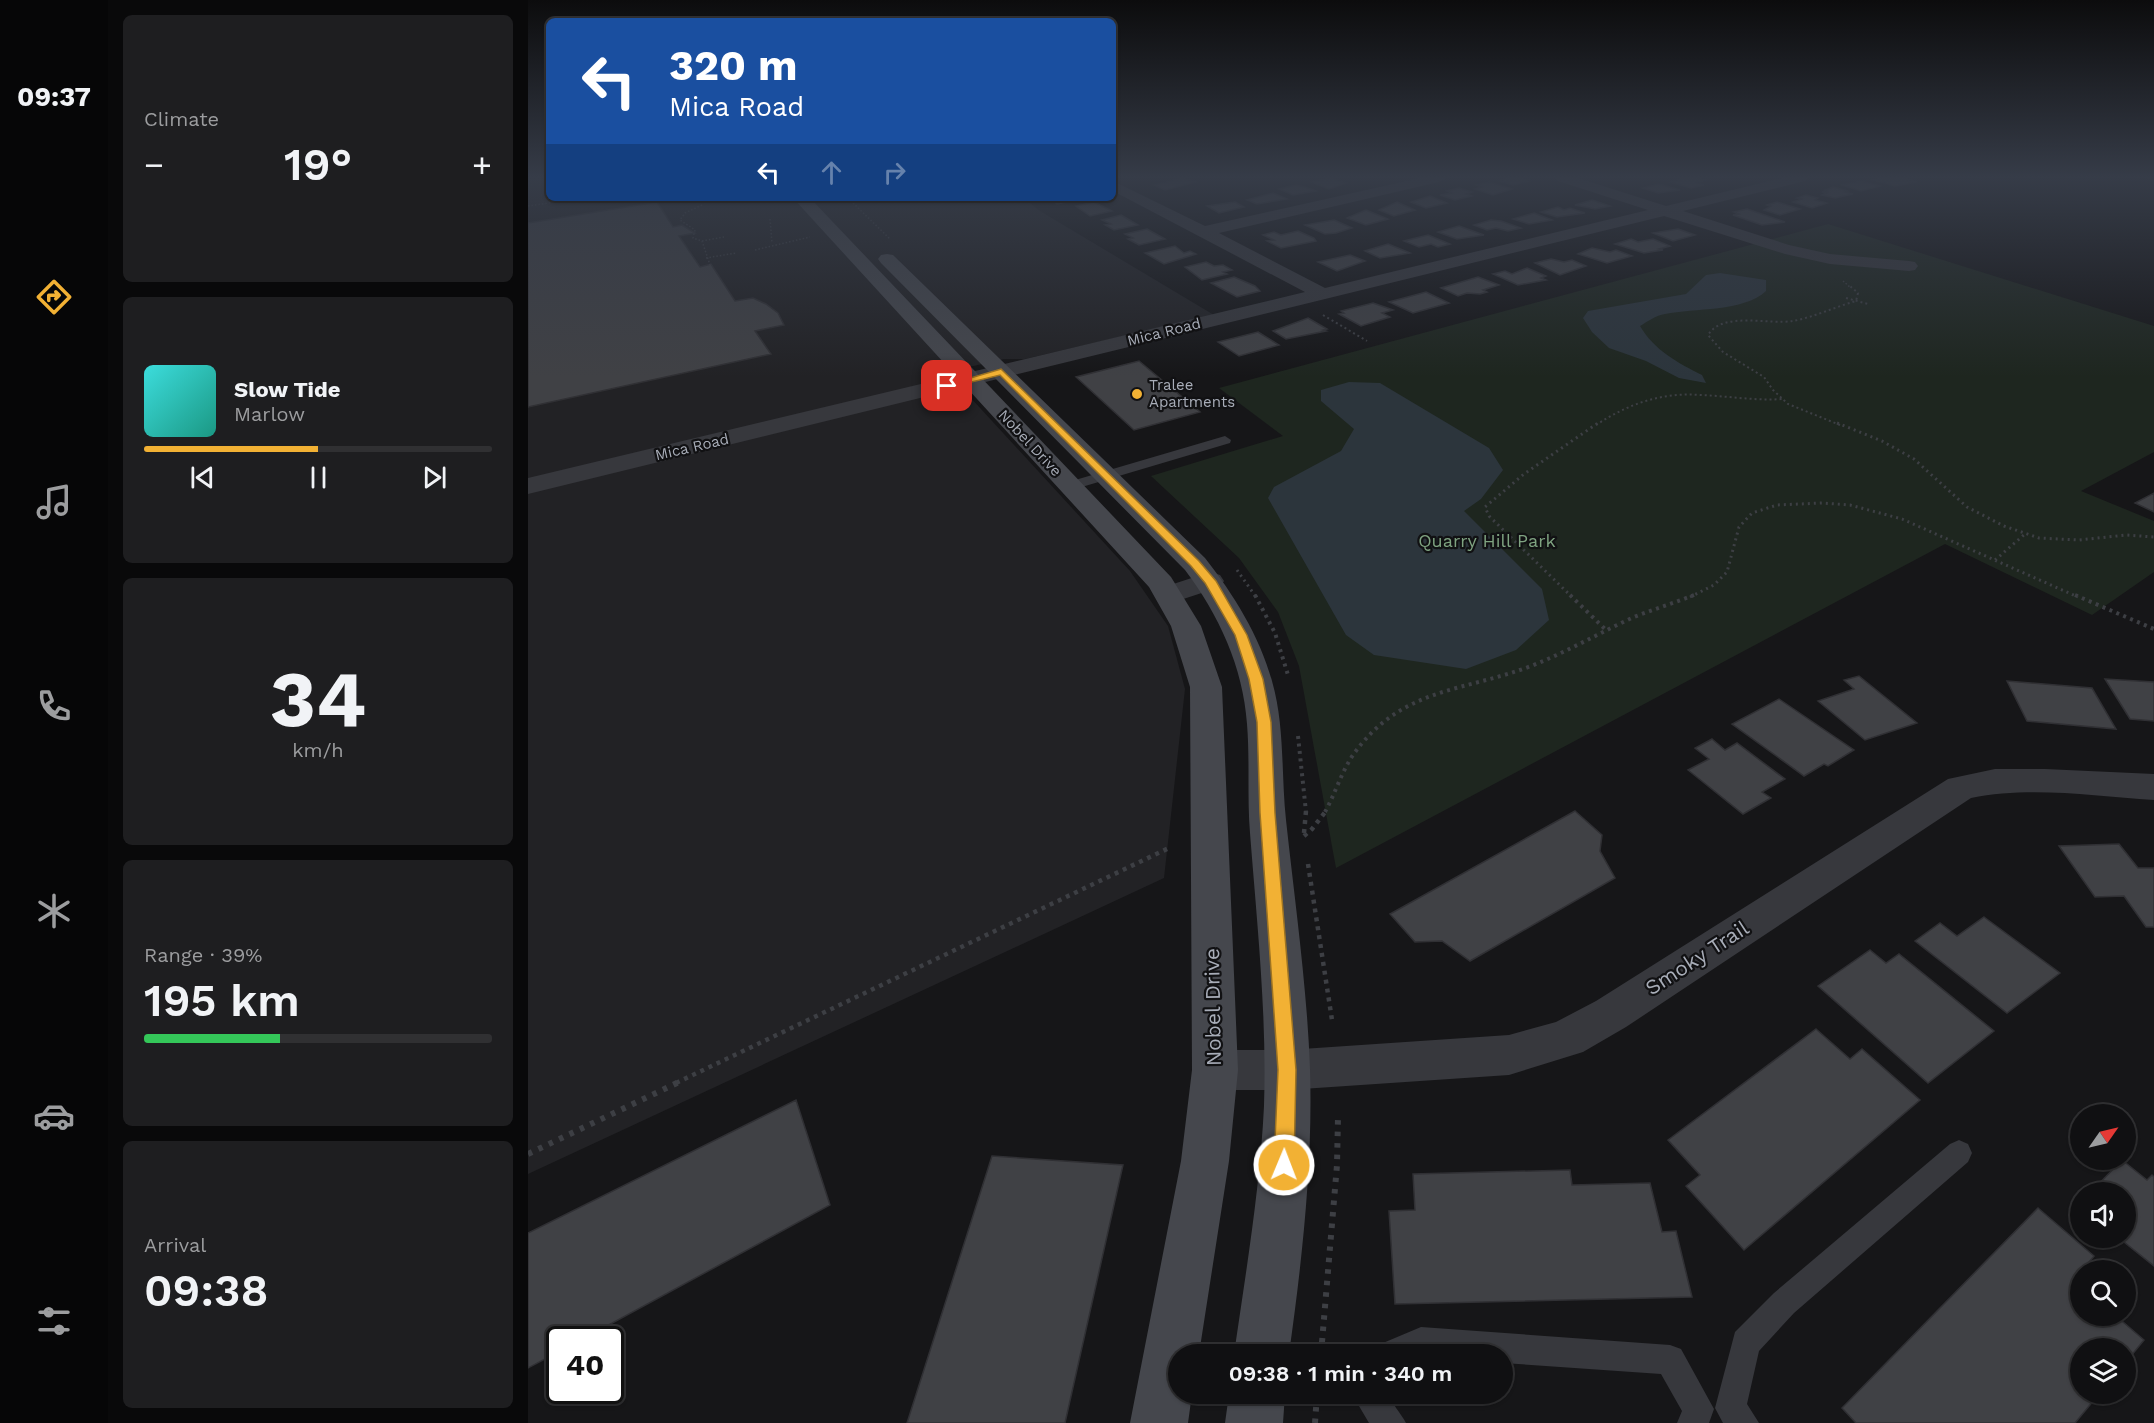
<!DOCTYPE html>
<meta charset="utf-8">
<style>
:root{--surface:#101012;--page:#1e1e20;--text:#f1f3f6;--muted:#9c9d9f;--line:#303032;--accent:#f2b134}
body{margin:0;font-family:"Work Sans",sans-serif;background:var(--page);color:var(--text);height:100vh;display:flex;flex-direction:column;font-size:22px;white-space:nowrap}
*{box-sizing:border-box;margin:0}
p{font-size:20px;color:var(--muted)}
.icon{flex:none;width:33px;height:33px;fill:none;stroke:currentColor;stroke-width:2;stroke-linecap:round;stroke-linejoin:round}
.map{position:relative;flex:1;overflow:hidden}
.details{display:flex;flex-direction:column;gap:15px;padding:15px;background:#09090a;width:420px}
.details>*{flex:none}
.banner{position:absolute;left:18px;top:18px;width:570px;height:183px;border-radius:9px;box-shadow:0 2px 4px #0004,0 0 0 2px var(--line);background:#1a4fa0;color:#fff;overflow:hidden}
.needle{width:39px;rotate:56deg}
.buttons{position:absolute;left:1542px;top:1104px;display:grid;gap:12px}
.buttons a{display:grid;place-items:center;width:66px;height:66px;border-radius:50%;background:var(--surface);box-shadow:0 2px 4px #0004,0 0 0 2px var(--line);font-size:30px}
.speed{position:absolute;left:18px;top:1326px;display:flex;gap:12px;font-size:30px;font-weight:700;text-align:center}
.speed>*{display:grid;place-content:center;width:78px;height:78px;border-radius:50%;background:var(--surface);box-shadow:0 2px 4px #0004,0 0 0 2px var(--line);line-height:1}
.speed .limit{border:3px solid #111;border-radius:9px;background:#fff;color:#111}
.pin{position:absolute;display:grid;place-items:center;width:51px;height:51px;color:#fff;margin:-26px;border-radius:12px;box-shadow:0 3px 9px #0006}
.me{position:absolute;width:66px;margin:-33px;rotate:1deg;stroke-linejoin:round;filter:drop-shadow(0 0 4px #0008)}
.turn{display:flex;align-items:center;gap:21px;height:126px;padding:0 24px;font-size:27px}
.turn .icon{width:78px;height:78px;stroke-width:2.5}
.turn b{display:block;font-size:42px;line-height:51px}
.lanes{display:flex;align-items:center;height:57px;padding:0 24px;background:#0003;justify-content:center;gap:30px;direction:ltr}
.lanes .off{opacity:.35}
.big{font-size:45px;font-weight:600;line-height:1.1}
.details .card{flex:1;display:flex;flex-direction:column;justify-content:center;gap:9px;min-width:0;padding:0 21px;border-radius:9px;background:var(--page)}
.details .dial{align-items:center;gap:0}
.dial b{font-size:78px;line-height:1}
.song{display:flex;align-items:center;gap:18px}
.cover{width:72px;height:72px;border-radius:9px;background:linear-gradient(135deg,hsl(180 70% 55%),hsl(170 70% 35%))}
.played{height:6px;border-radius:3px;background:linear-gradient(90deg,var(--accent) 50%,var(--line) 50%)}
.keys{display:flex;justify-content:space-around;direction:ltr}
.heat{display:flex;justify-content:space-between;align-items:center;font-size:33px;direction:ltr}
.charge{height:9px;border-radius:4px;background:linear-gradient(90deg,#34c759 39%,var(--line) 0)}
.trip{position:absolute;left:640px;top:1344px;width:345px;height:60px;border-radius:30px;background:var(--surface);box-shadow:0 2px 4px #0004,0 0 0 2px var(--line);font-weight:600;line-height:60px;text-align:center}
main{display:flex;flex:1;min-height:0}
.tab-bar{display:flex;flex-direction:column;width:108px;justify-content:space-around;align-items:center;background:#060607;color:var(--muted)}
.tab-bar .icon{width:42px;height:42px}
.tab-bar .selected{color:var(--accent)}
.tab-bar b{font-size:27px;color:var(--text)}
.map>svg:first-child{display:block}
</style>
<main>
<nav class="tab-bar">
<b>09:37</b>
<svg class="icon selected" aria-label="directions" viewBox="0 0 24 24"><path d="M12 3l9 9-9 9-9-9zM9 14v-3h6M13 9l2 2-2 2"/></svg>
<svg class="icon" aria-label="music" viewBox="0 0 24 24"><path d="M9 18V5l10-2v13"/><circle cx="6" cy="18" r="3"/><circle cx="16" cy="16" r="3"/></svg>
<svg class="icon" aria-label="phone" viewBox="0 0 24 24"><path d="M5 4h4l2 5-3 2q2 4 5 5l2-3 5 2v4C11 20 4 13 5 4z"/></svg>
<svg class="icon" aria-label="climate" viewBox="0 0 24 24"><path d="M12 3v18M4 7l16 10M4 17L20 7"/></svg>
<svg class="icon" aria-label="car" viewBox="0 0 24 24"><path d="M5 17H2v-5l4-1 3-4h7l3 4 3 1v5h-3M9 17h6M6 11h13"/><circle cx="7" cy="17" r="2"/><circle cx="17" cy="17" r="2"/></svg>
<svg class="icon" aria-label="filters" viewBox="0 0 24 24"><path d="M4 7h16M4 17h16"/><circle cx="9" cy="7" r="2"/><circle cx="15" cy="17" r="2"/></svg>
</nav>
<section class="details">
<div class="card"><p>Climate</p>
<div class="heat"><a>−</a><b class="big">19°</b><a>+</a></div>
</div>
<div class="card">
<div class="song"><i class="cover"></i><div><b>Slow Tide</b><p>Marlow</p></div></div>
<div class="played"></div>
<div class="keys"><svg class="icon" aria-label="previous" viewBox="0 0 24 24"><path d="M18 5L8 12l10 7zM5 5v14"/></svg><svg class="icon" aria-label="pause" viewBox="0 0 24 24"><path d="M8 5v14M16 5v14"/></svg><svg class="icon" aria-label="next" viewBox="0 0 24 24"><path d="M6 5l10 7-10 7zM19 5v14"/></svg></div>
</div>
<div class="card dial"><b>34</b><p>km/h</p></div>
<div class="card"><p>Range · 39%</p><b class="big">195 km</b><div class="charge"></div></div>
<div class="card"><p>Arrival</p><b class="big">09:38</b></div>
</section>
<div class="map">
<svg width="1626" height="1423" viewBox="0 0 1626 1423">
<rect width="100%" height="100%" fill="#161618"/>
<path fill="#222225" d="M 0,178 L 21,178 L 21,198 L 496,198 L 512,211 L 686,315 L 497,359 L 476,359 L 419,372 L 602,571 L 640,626 L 657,689 L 636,878 L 0,1174 Z"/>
<path fill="#1e261f" d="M 1300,224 L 1626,326 L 1626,452 L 1553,491 L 1626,521 L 1626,572 L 1564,615 L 1417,544 L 808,868 L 771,666 L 750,612 L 711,558 L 623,476 L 755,436 L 691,388 Z"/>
<path fill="#2c353c" d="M 1192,273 L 1238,280 L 1238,291 C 1216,312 1166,308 1137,314 C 1128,315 1119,322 1112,326 C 1126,350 1150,363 1174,375 L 1178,383 L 1151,378 L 1118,361 L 1081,348 L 1064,332 L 1055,318 L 1060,311 L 1158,294 L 1178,275 Z
M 821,382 L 852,383 L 961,448 L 975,470 L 953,499 L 936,511 L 1014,589 L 1021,620 L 988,650 L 938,669 L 846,655 L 818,635 L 740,498 L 746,487 L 813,451 L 826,429 L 793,401 L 793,390 Z"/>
<path fill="#404145" stroke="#303034" stroke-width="1.5" d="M 654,178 L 668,182 L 637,190 L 626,185 Z
M 803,178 L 818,183 L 801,189 L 783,182 Z
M 975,178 L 993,178 L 1002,181 L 985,185 L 971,181 L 978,179 Z
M 1157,178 L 1168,178 L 1177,180 L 1169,183 L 1176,185 L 1163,188 L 1142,182 Z
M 1375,178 L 1389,182 L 1367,186 L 1346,180 L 1352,178 Z
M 1333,181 L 1352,186 L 1333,191 L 1314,185 Z
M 961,182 L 984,189 L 965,195 L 947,189 L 954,187 L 948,185 Z
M 1131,184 L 1152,190 L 1130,193 L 1115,188 Z
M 768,185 L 777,187 L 788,191 L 765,195 L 751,189 Z
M 1305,187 L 1320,191 L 1317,192 L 1325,194 L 1307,198 L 1294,195 L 1299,193 L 1294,192 L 1299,191 L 1297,190 Z
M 931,188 L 944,192 L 938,194 L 944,196 L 927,200 L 912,195 L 924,193 L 919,191 Z
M 745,193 L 759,199 L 729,204 L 719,200 Z
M 1278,195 L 1290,198 L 1287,200 L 1299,203 L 1284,208 L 1265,202 L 1274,199 L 1269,198 Z
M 902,196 L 919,203 L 898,208 L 883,202 Z
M 522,198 L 561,198 L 529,204 Z
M 1064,200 L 1082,206 L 1067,209 L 1047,205 Z
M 129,202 L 145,227 L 154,225 L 167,233 L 151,236 L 172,267 L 183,264 L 207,301 L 225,298 L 238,304 L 250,313 L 256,325 L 227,331 L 243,354 L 0,407 L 0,223 Z
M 566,202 L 584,211 L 562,216 L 548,206 Z
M 707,202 L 716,207 L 691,213 L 679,206 Z
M 869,202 L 887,210 L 866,216 L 851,210 Z
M 1249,202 L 1272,209 L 1252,215 L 1236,210 L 1243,206 L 1239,205 Z
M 1030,207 L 1036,210 L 1042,208 L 1057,213 L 1029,217 L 1013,212 Z
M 1219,209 L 1257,222 L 1234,225 L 1205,215 L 1211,214 L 1206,212 Z
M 838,210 L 860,219 L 838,225 L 819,218 Z
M 1006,213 L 1024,220 L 1001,224 L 985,219 Z
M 593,215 L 610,225 L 586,230 L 577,225 L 583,224 L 574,220 Z
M 806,220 L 824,228 L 808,233 L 797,234 L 777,225 Z
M 963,220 L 973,221 L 993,228 L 980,231 L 968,228 L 959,230 L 946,225 Z
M 931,226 L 956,235 L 929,239 L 910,232 Z
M 619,229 L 637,239 L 611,245 L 600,239 L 605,238 L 597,234 Z
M 1150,229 L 1167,235 L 1145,241 L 1125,233 Z
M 770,231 L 786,238 L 788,241 L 753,248 L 739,241 L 746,240 L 735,235 L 746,232 L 753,235 Z
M 900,235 L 922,244 L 910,247 L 903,244 L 891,247 L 876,241 Z
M 1103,239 L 1110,242 L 1125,239 L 1142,246 L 1131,249 L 1135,250 L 1116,253 L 1087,244 Z
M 860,244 L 882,253 L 852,258 L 837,251 Z
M 647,246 L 656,253 L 662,251 L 668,254 L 636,264 L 617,253 Z
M 1064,248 L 1082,252 L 1088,250 L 1104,256 L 1079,263 L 1050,254 Z
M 822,255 L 837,261 L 809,271 L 790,262 Z
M 1023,259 L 1036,262 L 1044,260 L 1058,266 L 1032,275 L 1007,263 Z
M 678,262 L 686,266 L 695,265 L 704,270 L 695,272 L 699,274 L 674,280 L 657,267 Z
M 999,268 L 1018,276 L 1013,278 L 1018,280 L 990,285 L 965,274 L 977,271 L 984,274 Z
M 706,277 L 727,286 L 732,291 L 709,297 L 683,283 Z
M 950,277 L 971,285 L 955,290 L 959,292 L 952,294 L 939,293 L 930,296 L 913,288 Z
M 898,292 L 921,303 L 885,313 L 861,302 Z
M 845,303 L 865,310 L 854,313 L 862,317 L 833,326 L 811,314 L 816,313 L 813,311 Z
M 780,318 L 799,329 L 795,330 L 798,331 L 758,339 L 745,331 Z
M 730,332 L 751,345 L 711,356 L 690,342 Z
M 611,361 L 672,412 L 606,430 L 548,377 Z
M 1626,493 L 1626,512 L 1607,503 Z
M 1331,676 L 1389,723 L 1337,740 L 1290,701 L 1326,689 L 1316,680 Z
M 1577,679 L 1626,682 L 1626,721 L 1602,719 Z
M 1479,681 L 1564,688 L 1588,729 L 1499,721 Z
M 1251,699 L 1326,750 L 1300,766 L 1296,764 L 1276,776 L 1204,724 Z
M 1184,739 L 1197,750 L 1209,743 L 1257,779 L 1234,792 L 1243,798 L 1215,814 L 1160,770 L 1181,759 L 1167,748 Z
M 1047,811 L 1074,835 L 1072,851 L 1087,878 L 942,961 L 914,941 L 887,942 L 862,914 Z
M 1591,844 L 1610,868 L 1626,868 L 1626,927 L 1618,927 L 1596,896 L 1567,897 L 1531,846 Z
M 1456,917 L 1532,973 L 1479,1013 L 1387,941 L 1412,923 L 1429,936 Z
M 1342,950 L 1358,963 L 1371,954 L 1466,1031 L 1400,1083 L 1290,986 Z
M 1288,1029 L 1322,1059 L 1334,1049 L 1392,1100 L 1216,1250 L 1158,1186 L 1172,1175 L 1140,1140 Z
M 268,1100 L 302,1205 L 53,1340 L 32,1340 L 32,1351 L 0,1368 L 0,1233 Z
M 464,1156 L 595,1165 L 537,1423 L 379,1423 Z
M 1594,1160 L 1619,1180 L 1624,1175 L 1626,1177 L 1626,1266 L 1591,1238 L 1598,1238 L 1598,1192 L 1563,1192 Z
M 1042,1170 L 1044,1185 L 1122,1183 L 1134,1232 L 1148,1231 L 1164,1297 L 867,1304 L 861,1211 L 887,1210 L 885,1174 Z
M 1510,1208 L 1566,1256 L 1557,1267 L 1561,1270 L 1552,1270 L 1552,1316 L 1588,1316 L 1616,1340 L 1598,1362 L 1598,1348 L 1552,1348 L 1552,1394 L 1571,1394 L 1547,1423 L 1328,1423 L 1314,1408 Z"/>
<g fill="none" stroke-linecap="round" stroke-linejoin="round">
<path stroke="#3d3f44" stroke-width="1.5" stroke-dasharray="1.5 2" stroke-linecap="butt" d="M 1619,178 L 1626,179
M 320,198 L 362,239
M 174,205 L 157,213 L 152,220 L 167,230 L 165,238 L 174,241 L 182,265
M 0,206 L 56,198
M 242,219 L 244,243
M 174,241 L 196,237
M 227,250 L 282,237
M 178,258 L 208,253
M 1315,281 L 1323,288"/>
<path stroke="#3d3f44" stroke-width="2" stroke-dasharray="2 3" stroke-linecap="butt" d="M 1318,298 L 1340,304
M 795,315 L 839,341
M 1068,425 C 1100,404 1134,392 1172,395 C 1200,396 1227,401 1255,399
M 1312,425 L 1260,404 L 1245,390 L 1236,377 L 1195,352 L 1180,335 C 1195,311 1240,325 1265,321 C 1286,317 1307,307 1328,301 L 1330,293 L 1322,286"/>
<path stroke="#3d3f44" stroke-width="3" stroke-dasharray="2 4" stroke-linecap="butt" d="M 1309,423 L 1354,441 L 1386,459 L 1439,507 L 1476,526 L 1511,538 L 1551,540 L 1598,535 L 1626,537
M 1467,560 L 1497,534
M 709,570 L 728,597
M 1044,597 L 961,516 L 957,507 L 996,474 L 1070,423
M 1162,597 L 1186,585 L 1199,572 L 1211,527 L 1224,513 L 1249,505 L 1294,503 L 1322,505 L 1374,519 L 1550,597"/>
<path stroke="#3d3f44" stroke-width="4" stroke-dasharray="3 4.5" stroke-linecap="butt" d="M 727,595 L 747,633 L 760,675
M 1042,595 L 1078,630
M 1547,595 L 1626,629
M 770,736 L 778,812
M 797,812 C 807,794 813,773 825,755 C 873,687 935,692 1003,666 C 1039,652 1071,633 1106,617 C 1126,609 1146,603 1166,595"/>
<path stroke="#3d3f44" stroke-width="4.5" stroke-dasharray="4 5" stroke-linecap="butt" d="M 776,833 L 778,811
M 776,836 L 784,829 L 798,811
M 780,864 L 804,1020
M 148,1083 L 643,847"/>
<path stroke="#3d3f44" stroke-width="6" stroke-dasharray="4.5 7" stroke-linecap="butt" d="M 0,1154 L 151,1082
M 793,1354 L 809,1165 L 810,1117
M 787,1423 L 789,1394"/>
<path fill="#37383d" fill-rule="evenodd" d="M 697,436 L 703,440 L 702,443 L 547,489 L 542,490 L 535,486 L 537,483 Z
M 1431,1140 L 1440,1144 L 1444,1153 L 1440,1162 L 1266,1313 L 1231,1351 L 1219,1404 L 1231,1423 L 1195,1423 L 1187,1408 L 1207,1332 L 1246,1293 L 1422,1144 Z
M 893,1327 L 1142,1345 L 1153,1349 L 1186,1409 L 1181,1423 L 1149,1423 L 1154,1411 L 1133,1374 L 975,1363 L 975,1354 L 851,1354 L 855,1343 Z
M 832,1394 L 862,1394 C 863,1404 873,1413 878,1423 L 841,1423 L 831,1406 Z"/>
<path fill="#37383d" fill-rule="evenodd" d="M 892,178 L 918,178 L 911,182 L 691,233 L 797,288 L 1120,210 L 1030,181 L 1028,178 L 1050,178 L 1138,206 L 1254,178 L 1279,178 L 1277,181 L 1155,211 L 1261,245 L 1302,254 L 1381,261 L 1387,262 L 1390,266 L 1387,270 L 1381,271 L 1302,264 L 1257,254 L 1136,216 L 0,494 L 0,478 L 777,292 L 585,191 L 585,181 L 677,226 Z
M 682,572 L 692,575 L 696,581 L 692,587 L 640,604 L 630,601 L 626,595 L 630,589 Z
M 1467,769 L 1517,769 L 1626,774 L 1626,800 C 1566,796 1502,786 1443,798 L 1098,1027 L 1055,1052 L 981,1075 L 759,1090 L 687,1090 L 671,1084 L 664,1070 L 671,1056 L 687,1050 L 759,1050 L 981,1035 L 1028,1022 L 1068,1001 L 1420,779 Z"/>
<path fill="#45474d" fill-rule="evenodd" d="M 265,198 L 282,198 L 643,577 L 673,626 L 694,687 L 710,1070 L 701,1161 L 671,1354 L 651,1354 L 651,1394 L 664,1394 L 660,1423 L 602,1423 L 653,1161 L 664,1070 L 662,687 L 643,626 L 621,587 Z
M 359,254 L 365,255 L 677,558 C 706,595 731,635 744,681 C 757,726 753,774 758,820 C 767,903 779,986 782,1069 C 785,1164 774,1261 761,1354 L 706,1354 C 718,1271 732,1189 736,1106 C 739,1015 729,923 722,833 C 719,797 722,760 719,724 C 715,667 691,615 657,570 L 353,263 L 350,259 L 353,255 Z
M 701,1394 L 757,1394 L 755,1423 L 697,1423 Z"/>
</g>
<linearGradient id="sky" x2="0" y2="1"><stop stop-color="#0c0c0d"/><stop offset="0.47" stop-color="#363c48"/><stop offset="1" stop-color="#363c48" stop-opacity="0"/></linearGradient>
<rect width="1626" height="377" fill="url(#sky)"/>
<path fill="#f2b134" stroke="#9d7322" stroke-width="1.5" d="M 473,369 L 671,561 L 688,581 L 719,635 L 735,679 L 743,722 L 747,813 L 768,1070 L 766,1165 L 764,1172 L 756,1175 L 749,1172 L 746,1165 L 750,1070 L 732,813 L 729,722 L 721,679 L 707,635 L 677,583 L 663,566 L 472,375 L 419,388 L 415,386 Z"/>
<circle fill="#f2b134" stroke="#111113" stroke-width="2" cx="609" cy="394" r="6"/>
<g text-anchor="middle" stroke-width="4.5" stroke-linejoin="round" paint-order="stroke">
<g font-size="15" fill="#a8adb8" stroke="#111113">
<text transform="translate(636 332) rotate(-14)" y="5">Mica Road</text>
<text transform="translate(502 443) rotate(47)" y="5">Nobel Drive</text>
<text transform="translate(164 447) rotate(-13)" y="5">Mica Road</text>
</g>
<g font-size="15" fill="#a8adb8" stroke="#111113" text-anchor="start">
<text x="621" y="390">Tralee<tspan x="621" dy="17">Apartments</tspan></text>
</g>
<g font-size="18" fill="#7fa381" stroke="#111113">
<text x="959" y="547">Quarry Hill Park</text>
</g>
<g font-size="21" fill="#a8adb8" stroke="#111113">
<text transform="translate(1169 958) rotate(-33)" y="7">Smoky Trail</text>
<text transform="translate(685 1007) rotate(-91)" y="7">Nobel Drive</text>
</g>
</g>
</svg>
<div class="buttons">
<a><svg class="needle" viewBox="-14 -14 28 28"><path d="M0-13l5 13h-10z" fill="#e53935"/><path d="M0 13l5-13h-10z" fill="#9c9d9f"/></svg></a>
<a><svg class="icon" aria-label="sound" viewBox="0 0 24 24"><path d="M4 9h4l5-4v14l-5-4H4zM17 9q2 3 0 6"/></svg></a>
<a><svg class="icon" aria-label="search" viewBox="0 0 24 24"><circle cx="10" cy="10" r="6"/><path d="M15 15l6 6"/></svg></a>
<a><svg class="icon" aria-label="layers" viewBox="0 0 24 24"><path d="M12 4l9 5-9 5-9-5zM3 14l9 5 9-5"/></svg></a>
</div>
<div class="speed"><div class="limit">40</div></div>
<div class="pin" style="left:419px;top:386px;background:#d93025"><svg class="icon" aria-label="arrive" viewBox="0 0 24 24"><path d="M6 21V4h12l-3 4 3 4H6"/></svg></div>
<svg class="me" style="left:756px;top:1165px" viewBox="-20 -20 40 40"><circle r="17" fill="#f2b134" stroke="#fff" stroke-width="3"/><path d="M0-11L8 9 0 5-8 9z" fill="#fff"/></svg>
<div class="trip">09:38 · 1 min · 340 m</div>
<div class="banner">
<div class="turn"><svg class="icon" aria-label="left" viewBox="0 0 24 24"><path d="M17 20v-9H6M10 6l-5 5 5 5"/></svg><div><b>320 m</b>Mica Road</div></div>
<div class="lanes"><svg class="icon" aria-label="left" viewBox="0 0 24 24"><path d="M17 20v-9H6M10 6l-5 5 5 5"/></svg><svg class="icon off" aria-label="ahead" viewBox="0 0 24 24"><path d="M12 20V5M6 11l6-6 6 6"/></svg><svg class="icon off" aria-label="right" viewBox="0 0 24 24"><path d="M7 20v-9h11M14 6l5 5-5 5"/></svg></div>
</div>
</div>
</main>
